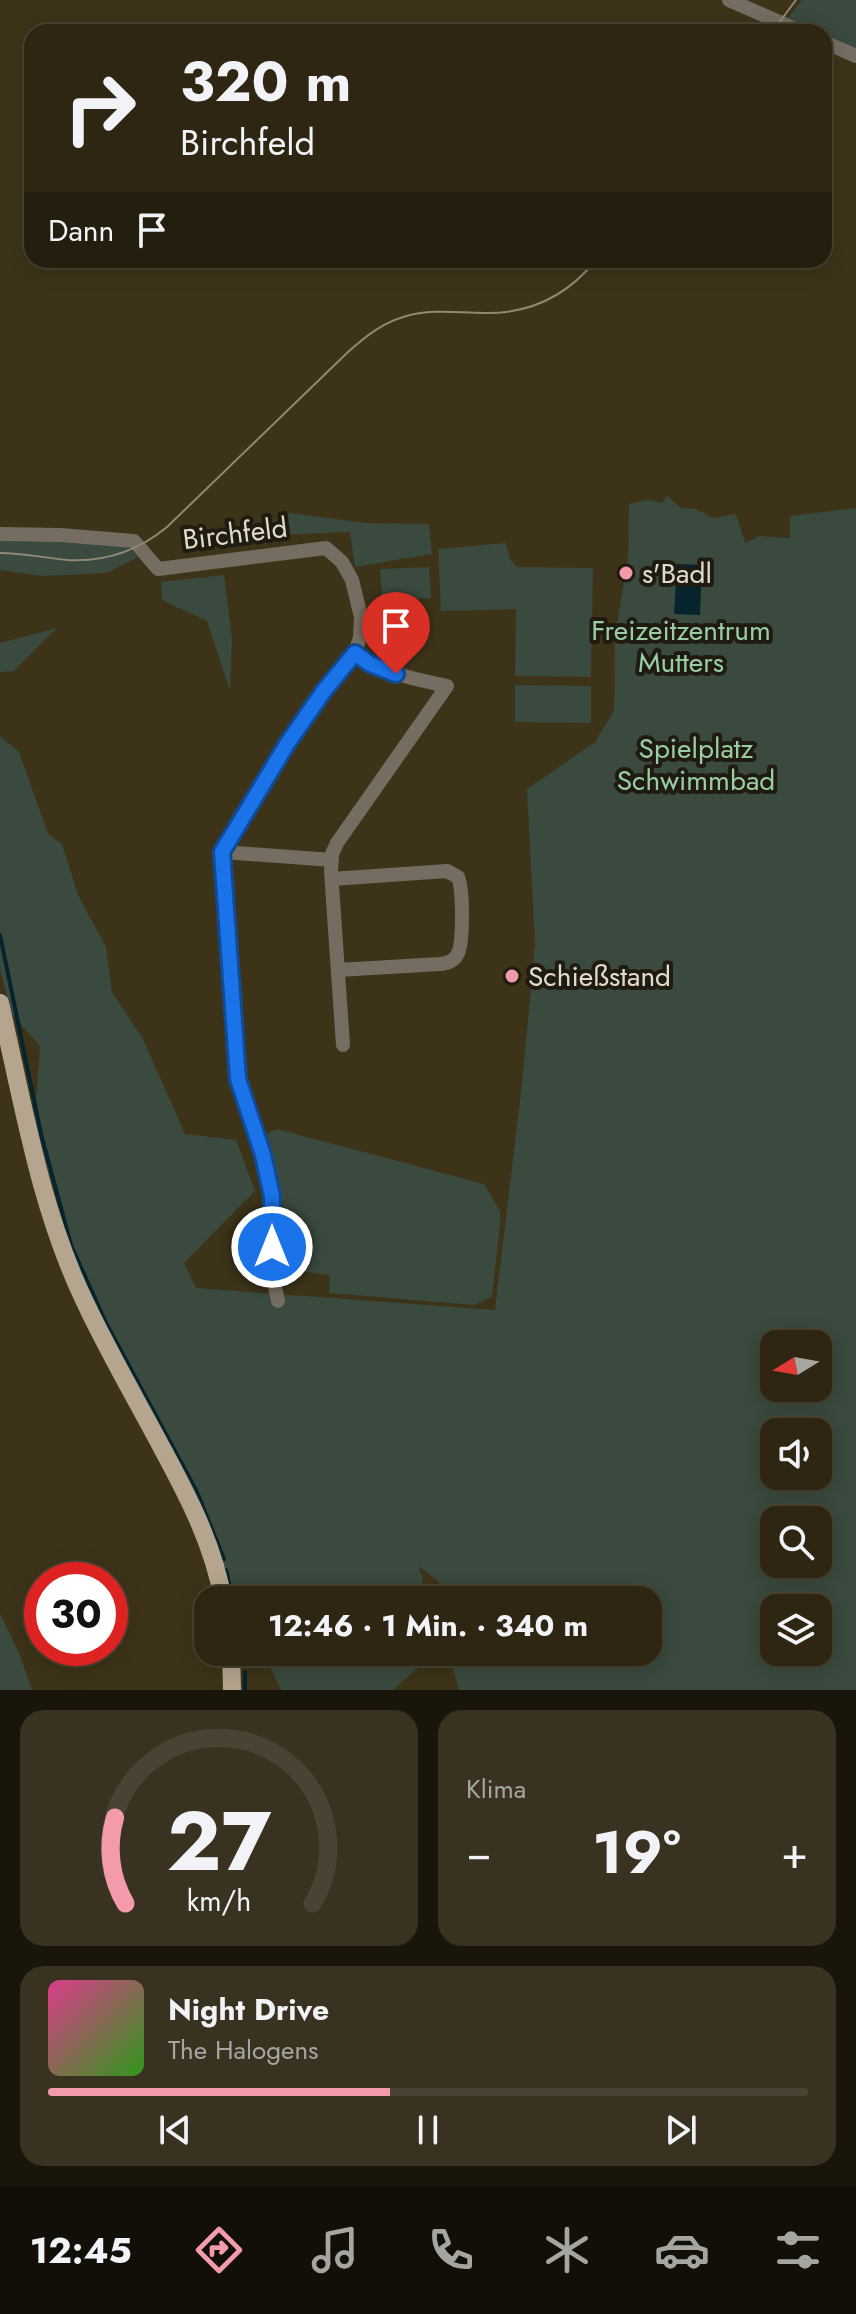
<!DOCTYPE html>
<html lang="de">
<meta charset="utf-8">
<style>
:root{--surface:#2e2613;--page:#3a3221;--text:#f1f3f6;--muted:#a7a5a0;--line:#494333;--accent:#f39aab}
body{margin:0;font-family:Jost,sans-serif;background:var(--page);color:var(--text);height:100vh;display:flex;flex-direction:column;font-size:30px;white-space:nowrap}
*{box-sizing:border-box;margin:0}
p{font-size:26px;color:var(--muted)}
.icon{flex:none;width:44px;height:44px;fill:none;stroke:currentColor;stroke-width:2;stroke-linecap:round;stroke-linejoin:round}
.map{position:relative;height:1690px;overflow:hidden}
.drawer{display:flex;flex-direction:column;gap:20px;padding:20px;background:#19150a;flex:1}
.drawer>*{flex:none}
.banner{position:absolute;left:24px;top:24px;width:808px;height:244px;border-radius:24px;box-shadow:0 4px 20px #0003,0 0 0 2px var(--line);background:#2e2613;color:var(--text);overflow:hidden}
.needle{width:52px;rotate:259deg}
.tools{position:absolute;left:760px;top:1330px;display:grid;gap:16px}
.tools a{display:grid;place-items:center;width:72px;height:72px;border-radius:16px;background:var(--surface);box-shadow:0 4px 20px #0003,0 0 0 2px var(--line);font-size:40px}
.speed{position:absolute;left:24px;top:1562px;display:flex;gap:16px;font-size:40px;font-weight:700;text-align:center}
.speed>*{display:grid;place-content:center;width:104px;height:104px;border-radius:50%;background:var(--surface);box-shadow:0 4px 20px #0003,0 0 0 2px var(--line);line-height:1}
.speed .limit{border:12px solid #d22;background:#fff;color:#111}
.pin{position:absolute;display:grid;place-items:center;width:68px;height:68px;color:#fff;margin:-82px -34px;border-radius:50% 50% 50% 0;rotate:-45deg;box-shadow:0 0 8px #0007}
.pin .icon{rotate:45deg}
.me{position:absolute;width:88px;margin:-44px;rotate:0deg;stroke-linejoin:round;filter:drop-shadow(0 0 6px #0008)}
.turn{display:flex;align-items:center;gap:28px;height:168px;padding:0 24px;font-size:36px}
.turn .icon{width:104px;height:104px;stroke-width:2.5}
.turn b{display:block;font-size:56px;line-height:68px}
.then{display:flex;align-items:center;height:76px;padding:0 24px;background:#0003;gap:16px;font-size:30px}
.big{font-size:60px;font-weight:700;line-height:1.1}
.drawer .tile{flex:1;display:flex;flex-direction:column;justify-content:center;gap:12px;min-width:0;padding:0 28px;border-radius:24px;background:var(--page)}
.drawer .dial{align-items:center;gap:0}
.dial svg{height:208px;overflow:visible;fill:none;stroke:var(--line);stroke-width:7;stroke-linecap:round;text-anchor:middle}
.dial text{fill:var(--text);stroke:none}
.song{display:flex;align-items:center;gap:24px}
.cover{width:96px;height:96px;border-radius:12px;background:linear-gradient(135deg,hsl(330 70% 55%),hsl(110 70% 35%))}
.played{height:8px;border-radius:4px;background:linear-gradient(90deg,var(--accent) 45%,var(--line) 45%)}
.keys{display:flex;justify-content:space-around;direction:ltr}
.heat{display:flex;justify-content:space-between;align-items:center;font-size:44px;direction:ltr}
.drawer .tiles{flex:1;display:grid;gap:20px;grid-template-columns:1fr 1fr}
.tile:last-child{grid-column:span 2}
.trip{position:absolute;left:194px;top:1586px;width:468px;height:80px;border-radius:24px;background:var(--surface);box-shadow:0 4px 20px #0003,0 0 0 2px var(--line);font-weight:700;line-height:80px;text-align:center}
.menu{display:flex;height:128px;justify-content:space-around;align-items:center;background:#120f08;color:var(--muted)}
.menu .icon{width:56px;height:56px}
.menu .current{color:var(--accent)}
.menu b{font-size:36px;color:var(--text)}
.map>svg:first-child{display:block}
</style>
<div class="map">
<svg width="856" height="1690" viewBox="0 0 856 1690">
<rect width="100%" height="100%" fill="#3d3319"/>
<path fill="#3a4a3e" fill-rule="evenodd" d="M 802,0 L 856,0 L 856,49 L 824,34 L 824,32 L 819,32 L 788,18 Z
M 667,496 L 681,508 L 695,509 L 713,518 L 736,514 L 745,543 L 759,536 L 790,538 L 790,516 L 856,508 L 856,1690 L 459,1690 L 448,1652 L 648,1652 L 648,1600 L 449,1600 L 437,1580 L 418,1566 L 423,1578 L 420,1600 L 238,1600 L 104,1323 L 72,1245 L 34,1126 L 40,1046 L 11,1013 L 0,969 L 0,736 L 19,752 L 48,834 L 62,844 L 78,895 L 106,947 L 112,992 L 143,1039 L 185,1134 L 236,1140 L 255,1191 L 184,1263 L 196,1288 L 495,1310 L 522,1084 L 535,945 L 527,789 L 595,742 L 614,711 L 615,637 L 628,557 L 629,504 L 648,500 L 662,503 ZM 774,1344 L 818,1344 L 818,1388 L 774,1388 ZM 774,1432 L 818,1432 L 818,1476 L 774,1476 ZM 774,1520 L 818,1520 L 818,1564 L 774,1564 ZM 774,1608 L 818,1608 L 818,1652 L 774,1652 Z
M 290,513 L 366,523 L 429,524 L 432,554 L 355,567 L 350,532 L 225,537 L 190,544 L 189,534 L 258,528 Z
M 0,539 L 123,543 L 138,557 L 107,573 L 43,576 L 0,570 Z
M 506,543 L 510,559 L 517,567 L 593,568 L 591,677 L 515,676 L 516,609 L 441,611 L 438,549 Z
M 429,567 L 431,598 L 382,600 L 380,569 Z
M 224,575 L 232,639 L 230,690 L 207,621 L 162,600 L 161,582 Z
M 57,628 L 14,671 L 0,672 L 0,643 Z
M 515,685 L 591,686 L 591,723 L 515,722 Z
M 277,1129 L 484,1184 L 500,1211 L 500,1224 L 492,1297 L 474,1305 L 329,1293 L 330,1275 L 296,1271 L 293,1229 L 295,1218 L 285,1214 L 265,1144 L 266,1134 Z
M 0,1614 L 19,1653 L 32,1690 L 0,1690 Z
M 263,1652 L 426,1652 L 429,1658 L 393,1690 L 281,1690 Z"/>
<path fill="#06242d" d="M 677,564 L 702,565 L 700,615 L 674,614 Z"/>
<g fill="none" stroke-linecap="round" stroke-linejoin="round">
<path stroke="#06242d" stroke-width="4" d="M 0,935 L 41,1134 L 71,1245 L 106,1323 L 197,1492 L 224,1559
M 226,1570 L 233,1600
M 245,1690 L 245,1672"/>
<path stroke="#756d62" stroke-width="14" d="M 729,0 L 802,32
M 824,42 L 856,56
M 0,534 L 60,535 L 134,541 L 158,569 L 326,548 L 342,562 L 352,580 L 361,617 L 360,637 L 355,653 L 323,692 L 287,744 L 222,852 L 238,1079 L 263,1155 L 272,1196 L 272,1272 L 278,1301
M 222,852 L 332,860
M 332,879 L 447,871 L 458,877 C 463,889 464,944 457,955 C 453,962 447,963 440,964 L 338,970
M 343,1045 L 331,871 L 332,854 L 337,843 L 447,686 C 414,679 383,673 355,653"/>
<path stroke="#b5a58f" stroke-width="18" d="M 0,1003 C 23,1103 40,1209 85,1302 C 108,1351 136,1399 162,1448 C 188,1496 214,1546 223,1600
M 231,1652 L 232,1690"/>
<path stroke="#908874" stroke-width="2" d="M 772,32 L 796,0
M 0,553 C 23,553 45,558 68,560 C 106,562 138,551 167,527 L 348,352 C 367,335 385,321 410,315 C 435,309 459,313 484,313 C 530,314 567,296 596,260"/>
</g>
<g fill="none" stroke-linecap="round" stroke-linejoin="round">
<g stroke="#114b97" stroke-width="20">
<path id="route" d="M 272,1247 L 272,1196 L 263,1155 L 238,1079 L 222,852 L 287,744 L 323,692 L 355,653 L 370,664 L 396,674"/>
</g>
<use href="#route" stroke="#1a73e8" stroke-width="14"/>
</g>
<g fill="#f39aab" stroke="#201b10" stroke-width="3">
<circle cx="626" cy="573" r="8"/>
<circle cx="512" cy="976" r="8"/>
</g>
<g text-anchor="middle" stroke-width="8" stroke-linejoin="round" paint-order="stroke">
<g font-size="28" fill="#e1dbcc" stroke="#201b10">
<text transform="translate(235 533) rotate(-7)" y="10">Birchfeld</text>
</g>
<g font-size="28" fill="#e1dbcc" stroke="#201b10" text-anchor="start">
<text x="642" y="583">s'Badl</text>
<text x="528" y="986">Schießstand</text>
</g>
<g font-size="28" fill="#98cda6" stroke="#201b10">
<text x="681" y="640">Freizeitzentrum<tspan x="681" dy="32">Mutters</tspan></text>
<text x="696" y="758">Spielplatz<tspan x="696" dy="32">Schwimmbad</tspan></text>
</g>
</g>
</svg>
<div class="tools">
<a><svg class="needle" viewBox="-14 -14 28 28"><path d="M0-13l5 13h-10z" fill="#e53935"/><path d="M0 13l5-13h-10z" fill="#a7a5a0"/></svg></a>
<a><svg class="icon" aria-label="sound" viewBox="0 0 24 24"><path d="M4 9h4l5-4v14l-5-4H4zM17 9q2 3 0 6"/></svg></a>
<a><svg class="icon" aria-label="search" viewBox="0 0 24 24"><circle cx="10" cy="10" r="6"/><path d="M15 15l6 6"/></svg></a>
<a><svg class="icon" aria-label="layers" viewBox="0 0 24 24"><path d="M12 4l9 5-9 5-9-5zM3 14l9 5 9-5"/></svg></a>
</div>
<div class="speed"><div class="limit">30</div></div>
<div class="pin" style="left:396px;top:674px;background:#d93025"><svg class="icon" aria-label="arrive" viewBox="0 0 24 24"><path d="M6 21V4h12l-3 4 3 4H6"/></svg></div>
<svg class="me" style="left:272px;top:1247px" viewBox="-20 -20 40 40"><circle r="17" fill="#1a73e8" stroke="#fff" stroke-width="3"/><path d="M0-11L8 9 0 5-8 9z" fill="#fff"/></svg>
<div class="trip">12:46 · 1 Min. · 340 m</div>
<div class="banner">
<div class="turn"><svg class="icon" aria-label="right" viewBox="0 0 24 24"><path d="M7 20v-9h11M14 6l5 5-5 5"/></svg><div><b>320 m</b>Birchfeld</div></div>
<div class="then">Dann<svg class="icon" aria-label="arrive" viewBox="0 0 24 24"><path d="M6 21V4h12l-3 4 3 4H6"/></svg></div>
</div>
</div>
<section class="drawer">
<div class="tiles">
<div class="tile dial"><svg viewBox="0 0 100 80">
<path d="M14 69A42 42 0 1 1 86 69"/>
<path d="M14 69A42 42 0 0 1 10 36" stroke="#f39aab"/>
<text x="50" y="56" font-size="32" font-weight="700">27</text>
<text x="50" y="72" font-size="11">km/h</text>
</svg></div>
<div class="tile"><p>Klima</p>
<div class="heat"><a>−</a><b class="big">19°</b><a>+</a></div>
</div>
<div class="tile">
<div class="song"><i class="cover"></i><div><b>Night Drive</b><p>The Halogens</p></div></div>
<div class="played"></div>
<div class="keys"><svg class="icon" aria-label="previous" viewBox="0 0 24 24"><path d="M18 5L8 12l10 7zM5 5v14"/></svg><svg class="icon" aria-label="pause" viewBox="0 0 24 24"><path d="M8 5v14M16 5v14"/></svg><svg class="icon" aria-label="next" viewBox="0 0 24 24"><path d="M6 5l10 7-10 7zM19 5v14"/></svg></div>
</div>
</div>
</section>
<nav class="menu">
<b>12:45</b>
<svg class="icon current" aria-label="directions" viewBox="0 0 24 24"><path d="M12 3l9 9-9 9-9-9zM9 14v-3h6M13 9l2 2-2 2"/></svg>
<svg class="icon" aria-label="music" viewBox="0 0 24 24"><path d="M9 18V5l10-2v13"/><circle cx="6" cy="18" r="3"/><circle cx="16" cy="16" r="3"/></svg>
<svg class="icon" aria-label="phone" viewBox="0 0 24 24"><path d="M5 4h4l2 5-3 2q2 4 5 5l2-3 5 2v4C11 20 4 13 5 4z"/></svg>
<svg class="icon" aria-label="climate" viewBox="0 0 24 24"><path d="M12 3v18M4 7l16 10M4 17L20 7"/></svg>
<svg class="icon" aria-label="car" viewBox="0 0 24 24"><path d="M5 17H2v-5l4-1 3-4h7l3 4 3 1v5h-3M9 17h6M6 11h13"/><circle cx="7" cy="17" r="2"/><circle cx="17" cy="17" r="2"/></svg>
<svg class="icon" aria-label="filters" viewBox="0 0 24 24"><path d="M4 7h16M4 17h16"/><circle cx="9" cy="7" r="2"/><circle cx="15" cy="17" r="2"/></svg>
</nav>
